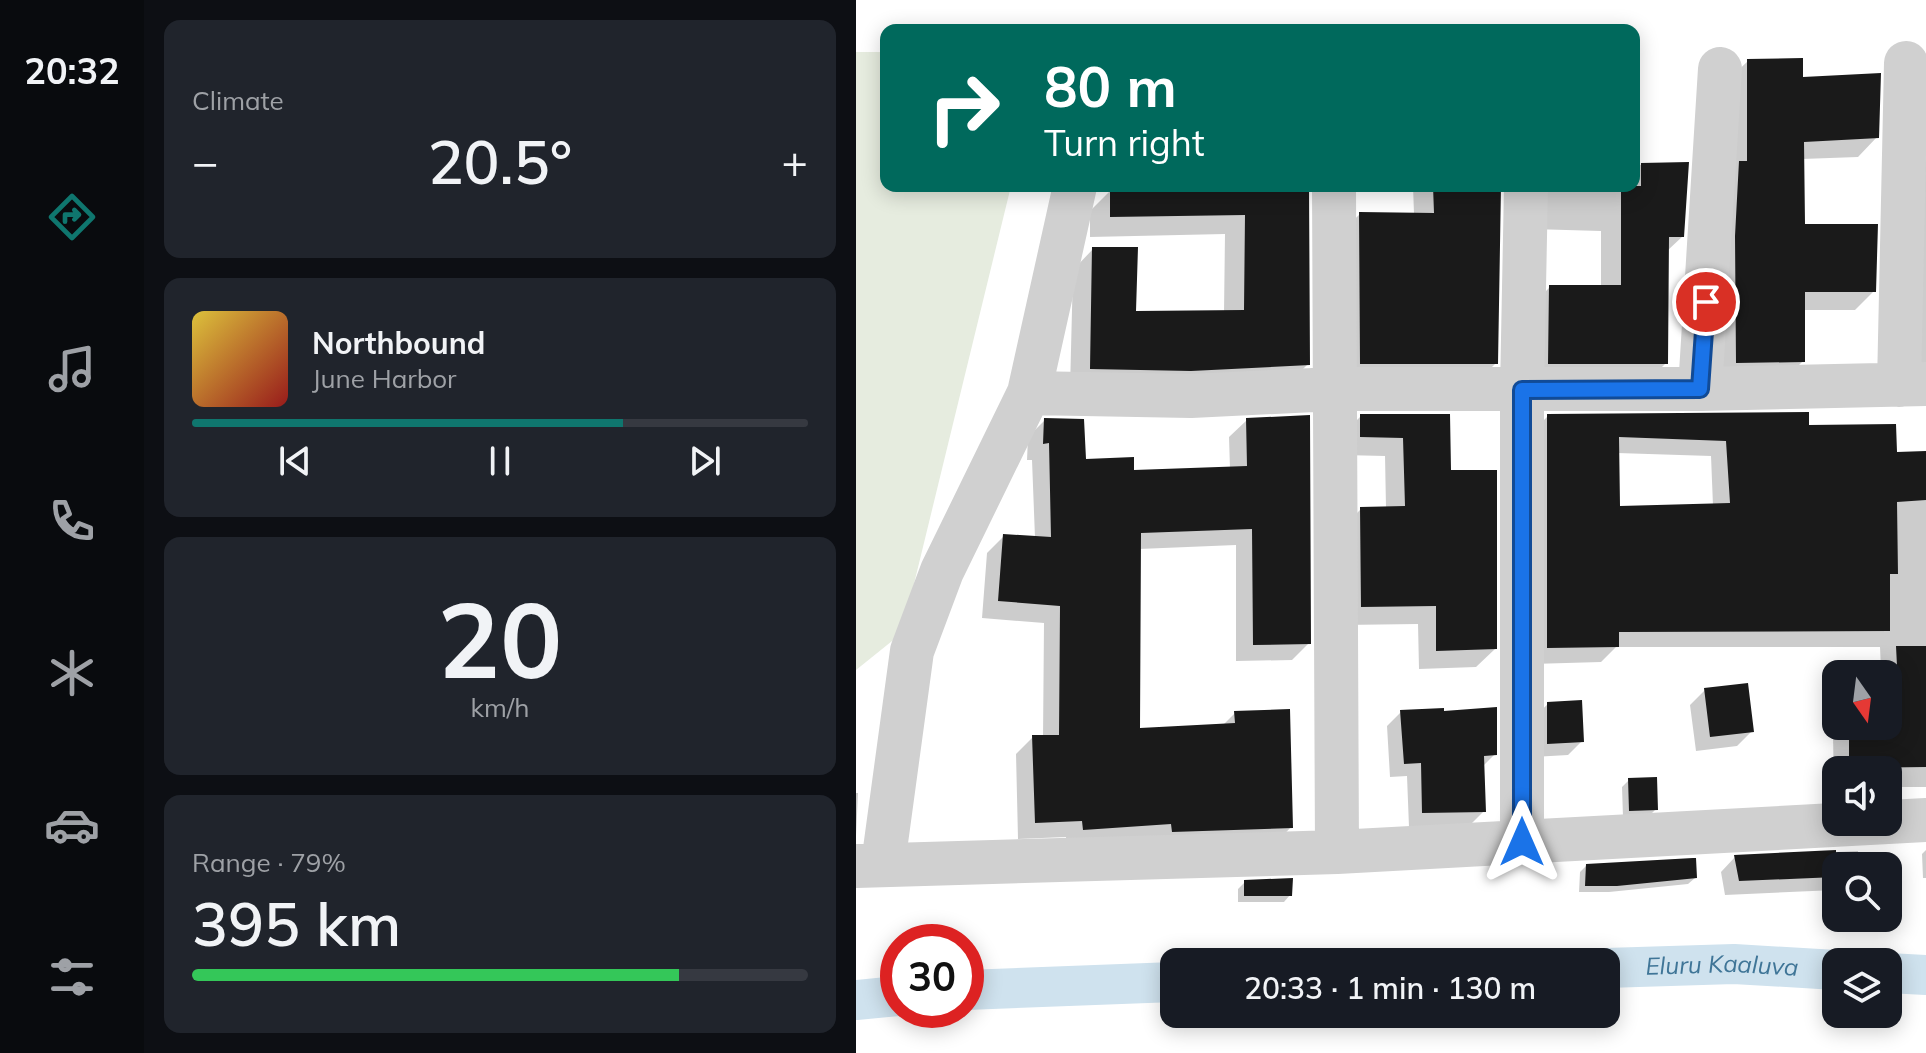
<!DOCTYPE html>
<meta charset="utf-8">
<style>
:root{--surface:#171b24;--page:#20242c;--text:#f1f3f6;--muted:#9ea1a6;--line:#363941;--accent:#0f766e}
body{margin:0;font-family:Mulish,sans-serif;background:var(--page);color:var(--text);height:100vh;display:flex;flex-direction:column;font-size:30px;white-space:nowrap}
*{box-sizing:border-box;margin:0}
p{font-size:26px;color:var(--muted)}
.icon{flex:none;width:44px;height:44px;fill:none;stroke:currentColor;stroke-width:2;stroke-linecap:round;stroke-linejoin:round}
.map{position:relative;flex:1;overflow:hidden}
.panel{display:flex;flex-direction:column;gap:20px;padding:20px;background:#0d0f14;width:712px}
.panel>*{flex:none}
.guide{position:absolute;left:24px;top:24px;width:760px;height:168px;border-radius:16px;box-shadow:0 4px 20px #0003;background:#00695c;color:#fff;overflow:hidden}
.needle{width:52px;rotate:166deg}
.tools{position:absolute;left:966px;top:660px;display:grid;gap:16px}
.tools a{display:grid;place-items:center;width:80px;height:80px;border-radius:16px;background:var(--surface);box-shadow:0 4px 20px #0003;font-size:40px}
.speed{position:absolute;left:24px;top:924px;display:flex;gap:16px;font-size:40px;font-weight:700;text-align:center}
.speed>*{display:grid;place-content:center;width:104px;height:104px;border-radius:50%;background:var(--surface);box-shadow:0 4px 20px #0003;line-height:1}
.speed .limit{border:12px solid #d22;background:#fff;color:#111}
.pin{position:absolute;display:grid;place-items:center;width:68px;height:68px;color:#fff;margin:-34px;border:4px solid #fff;border-radius:50%;box-shadow:0 2px 8px #0007}
.me{position:absolute;width:88px;margin:-44px;rotate:0deg;stroke-linejoin:round;filter:drop-shadow(0 0 6px #0008)}
.turn{display:flex;align-items:center;gap:28px;height:168px;padding:0 32px;font-size:36px}
.turn .icon{width:104px;height:104px;stroke-width:2.5}
.turn b{display:block;font-size:56px;line-height:68px}
.big{font-size:60px;font-weight:600;line-height:1.1}
.panel .widget{flex:1;display:flex;flex-direction:column;justify-content:center;gap:12px;min-width:0;padding:0 28px;border-radius:16px;background:var(--page)}
.panel .dial{align-items:center;gap:0}
.dial b{font-size:104px;line-height:1}
.song{display:flex;align-items:center;gap:24px}
.cover{width:96px;height:96px;border-radius:12px;background:linear-gradient(135deg,hsl(50 70% 55%),hsl(0 70% 35%))}
.played{height:8px;border-radius:4px;background:linear-gradient(90deg,var(--accent) 70%,var(--line) 70%)}
.keys{display:flex;justify-content:space-around;direction:ltr}
.heat{display:flex;justify-content:space-between;align-items:center;font-size:44px;direction:ltr}
.charge{height:12px;border-radius:6px;background:linear-gradient(90deg,#34c759 79%,var(--line) 0)}
.trip{position:absolute;left:304px;top:948px;width:460px;height:80px;border-radius:16px;background:var(--surface);box-shadow:0 4px 20px #0003;font-weight:600;line-height:80px;text-align:center}
main{display:flex;flex:1;min-height:0}
.menu{display:flex;flex-direction:column;width:144px;justify-content:space-around;align-items:center;background:#090b0e;color:var(--muted)}
.menu .icon{width:56px;height:56px}
.menu .current{color:var(--accent)}
.menu b{font-size:36px;color:var(--text)}
.map>svg:first-child{display:block}
</style>
<main>
<nav class="menu">
<b>20:32</b>
<svg class="icon current" aria-label="directions" viewBox="0 0 24 24"><path d="M12 3l9 9-9 9-9-9zM9 14v-3h6M13 9l2 2-2 2"/></svg>
<svg class="icon" aria-label="music" viewBox="0 0 24 24"><path d="M9 18V5l10-2v13"/><circle cx="6" cy="18" r="3"/><circle cx="16" cy="16" r="3"/></svg>
<svg class="icon" aria-label="phone" viewBox="0 0 24 24"><path d="M5 4h4l2 5-3 2q2 4 5 5l2-3 5 2v4C11 20 4 13 5 4z"/></svg>
<svg class="icon" aria-label="climate" viewBox="0 0 24 24"><path d="M12 3v18M4 7l16 10M4 17L20 7"/></svg>
<svg class="icon" aria-label="car" viewBox="0 0 24 24"><path d="M5 17H2v-5l4-1 3-4h7l3 4 3 1v5h-3M9 17h6M6 11h13"/><circle cx="7" cy="17" r="2"/><circle cx="17" cy="17" r="2"/></svg>
<svg class="icon" aria-label="filters" viewBox="0 0 24 24"><path d="M4 7h16M4 17h16"/><circle cx="9" cy="7" r="2"/><circle cx="15" cy="17" r="2"/></svg>
</nav>
<section class="panel">
<div class="widget"><p>Climate</p>
<div class="heat"><a>−</a><b class="big">20.5°</b><a>+</a></div>
</div>
<div class="widget">
<div class="song"><i class="cover"></i><div><b>Northbound</b><p>June Harbor</p></div></div>
<div class="played"></div>
<div class="keys"><svg class="icon" aria-label="previous" viewBox="0 0 24 24"><path d="M18 5L8 12l10 7zM5 5v14"/></svg><svg class="icon" aria-label="pause" viewBox="0 0 24 24"><path d="M8 5v14M16 5v14"/></svg><svg class="icon" aria-label="next" viewBox="0 0 24 24"><path d="M6 5l10 7-10 7zM19 5v14"/></svg></div>
</div>
<div class="widget dial"><b>20</b><p>km/h</p></div>
<div class="widget"><p>Range · 79%</p><b class="big">395 km</b><div class="charge"></div></div>
</section>
<div class="map">
<svg width="1070" height="1053" viewBox="0 0 1070 1053">
<rect width="100%" height="100%" fill="#fff"/>
<path fill="#e6ecdf" d="M 0,52 L 30,52 L 30,186 L 155,186 L 46,633 L 0,670 Z"/>
<path fill="#0003" fill-rule="evenodd" d="M 892,61 L 945,80 L 1021,137 L 1002,157 L 946,159 L 947,226 L 1018,291 L 999,310 L 947,310 L 947,361 L 928,380 L 862,382 L 872,80 Z
M 1070,153 L 1070,380 L 1044,381 Z
M 831,164 L 827,236 L 811,251 L 810,363 L 789,384 L 672,384 L 673,308 L 694,287 L 745,287 L 745,231 L 675,229 L 664,186 L 778,186 L 778,165 Z
M 284,186 L 451,186 L 452,364 L 431,385 L 214,389 L 217,270 L 237,249 L 278,313 L 368,312 L 369,234 L 234,237 L 234,211 L 255,190 L 284,190 Z
M 557,186 L 643,186 L 640,363 L 619,384 L 484,384 L 483,234 L 504,214 L 558,214 Z
M 505,416 L 592,416 L 593,472 L 639,649 L 620,667 L 563,669 L 562,624 L 487,625 L 487,527 L 505,509 L 530,508 L 529,456 L 486,455 L 486,435 Z
M 692,416 L 952,427 L 1039,454 L 1070,453 L 1070,787 L 1033,787 L 1032,770 L 980,770 L 978,783 L 976,690 L 980,686 L 980,726 L 1032,726 L 1032,674 L 992,674 L 1025,670 L 1024,647 L 760,647 L 745,662 L 676,664 L 676,432 ZM 761,453 L 855,456 L 857,506 L 762,508 Z
M 189,420 L 228,461 L 276,472 L 374,469 L 373,437 L 391,420 L 453,643 L 436,660 L 380,661 L 380,545 L 283,549 L 282,730 L 366,726 L 379,713 L 435,827 L 418,845 L 210,846 L 210,837 L 162,839 L 160,754 L 177,737 L 187,737 L 188,623 L 126,618 L 131,553 L 148,536 L 179,538 L 176,460 L 171,460 L 172,437 Z
M 849,690 L 896,731 L 881,746 L 840,751 L 834,705 Z
M 692,704 L 726,741 L 712,755 L 677,757 L 677,718 Z
M 545,712 L 639,754 L 626,767 L 628,811 L 614,825 L 553,827 L 551,776 L 534,777 L 531,726 Z
M 773,780 L 800,809 L 793,816 L 767,817 L 766,787 Z
M 0,793 L 2,793 L 0,836 Z
M 1070,850 L 1070,878 L 1067,878 L 1066,854 Z
M 1002,851 L 1002,866 L 980,866 L 980,890 L 869,895 L 865,872 L 879,857 Z
M 730,866 L 839,878 L 832,884 L 753,892 L 723,892 L 724,872 Z
M 389,882 L 434,895 L 428,902 L 382,902 L 382,889 Z"/>
<g fill="none" stroke-linecap="round" stroke-linejoin="round">
<g stroke="#cfe2ee" stroke-width="40">
<path id="s1" d="M 750,968 L 878,964 L 980,970"/>
<path d="M 1032,973 L 1070,975"/>
<path d="M 110,990 L 318,982"/>
<path d="M 0,1000 L 42,996"/>
</g>
</g>
<path fill="#1a1a1a" fill-rule="evenodd" d="M 947,58 L 947,77 L 1025,73 L 1023,138 L 948,142 L 949,224 L 1022,224 L 1020,292 L 949,292 L 949,362 L 880,363 L 879,236 L 883,161 L 891,161 L 891,59 Z
M 833,162 L 828,237 L 813,237 L 812,364 L 692,364 L 693,285 L 765,285 L 765,186 L 785,186 L 785,163 Z
M 304,186 L 453,186 L 454,365 L 335,371 L 234,369 L 236,247 L 282,247 L 280,311 L 388,310 L 389,215 L 254,217 L 254,188 L 304,188 Z
M 577,186 L 645,186 L 642,364 L 504,364 L 503,212 L 578,213 Z
M 953,412 L 953,425 L 1040,424 L 1041,452 L 1070,451 L 1070,500 L 1041,502 L 1042,574 L 1034,574 L 1034,631 L 763,632 L 763,647 L 691,648 L 691,414 ZM 763,437 L 870,441 L 874,503 L 764,506 Z
M 504,414 L 594,414 L 595,470 L 641,470 L 641,649 L 580,651 L 580,606 L 505,607 L 504,507 L 549,506 L 547,438 L 504,437 Z
M 454,415 L 455,644 L 397,645 L 396,529 L 285,533 L 284,728 L 379,723 L 378,711 L 434,709 L 437,828 L 316,832 L 315,824 L 227,830 L 226,821 L 179,823 L 176,735 L 203,735 L 204,606 L 142,601 L 147,534 L 195,537 L 193,443 L 187,444 L 188,418 L 228,419 L 230,459 L 278,457 L 278,470 L 391,466 L 390,418 Z
M 1040,646 L 1070,646 L 1070,767 L 993,768 L 993,726 L 1032,726 L 1032,674 L 992,674 L 992,671 L 1041,666 Z
M 892,683 L 898,732 L 854,737 L 848,688 Z
M 726,700 L 728,742 L 691,744 L 691,702 Z
M 641,707 L 641,755 L 628,756 L 630,812 L 566,813 L 565,763 L 548,764 L 544,710 L 588,708 L 588,711 Z
M 801,777 L 802,810 L 773,811 L 772,778 Z
M 980,850 L 980,877 L 883,881 L 878,855 Z
M 837,858 L 840,858 L 841,878 L 761,886 L 729,886 L 730,864 Z
M 437,878 L 436,896 L 388,896 L 388,880 Z"/>
<g fill="none" stroke-linecap="round" stroke-linejoin="round">
<path stroke="#d0d0d0" stroke-width="44" d="M 478,186 L 481,852
M 1043,385 L 1050,63
M 844,389 L 864,69
M 173,393 L 335,396 L 478,389 L 844,389 L 1070,384
M 666,842 L 666,390 L 670,186
M 27,864 L 56,651 L 86,571 L 173,393 L 219,186
M 0,866 L 481,852 L 1070,820"/>
</g>
<g fill="none" stroke-linecap="round" stroke-linejoin="round">
<g stroke="#114b97" stroke-width="20">
<path id="route" d="M 666,842 L 666,390 L 844,389 L 850,302"/>
</g>
<use href="#route" stroke="#1a73e8" stroke-width="14"/>
</g>
<g text-anchor="middle" stroke-width="8" stroke-linejoin="round" paint-order="stroke">
<g font-size="24" font-style="italic" fill="#3f7597" stroke="#fff">
<text dy="8" stroke="none"><textPath href="#s1" startOffset="116">Eluru Kaaluva</textPath></text>
</g>
</g>
</svg>
<div class="tools">
<a><svg class="needle" viewBox="-14 -14 28 28"><path d="M0-13l5 13h-10z" fill="#e53935"/><path d="M0 13l5-13h-10z" fill="#9ea1a6"/></svg></a>
<a><svg class="icon" aria-label="sound" viewBox="0 0 24 24"><path d="M4 9h4l5-4v14l-5-4H4zM17 9q2 3 0 6"/></svg></a>
<a><svg class="icon" aria-label="search" viewBox="0 0 24 24"><circle cx="10" cy="10" r="6"/><path d="M15 15l6 6"/></svg></a>
<a><svg class="icon" aria-label="layers" viewBox="0 0 24 24"><path d="M12 4l9 5-9 5-9-5zM3 14l9 5 9-5"/></svg></a>
</div>
<div class="speed"><div class="limit">30</div></div>
<div class="pin" style="left:850px;top:302px;background:#d93025"><svg class="icon" aria-label="arrive" viewBox="0 0 24 24"><path d="M6 21V4h12l-3 4 3 4H6"/></svg></div>
<svg class="me" style="left:666px;top:842px" viewBox="-20 -20 40 40"><path d="M0-17L14 15 0 8-14 15z" fill="#1a73e8" stroke="#fff" stroke-width="4"/></svg>
<div class="trip">20:33 · 1 min · 130 m</div>
<div class="guide">
<div class="turn"><svg class="icon" aria-label="right" viewBox="0 0 24 24"><path d="M7 20v-9h11M14 6l5 5-5 5"/></svg><div><b>80 m</b>Turn right</div></div>
</div>
</div>
</main>
